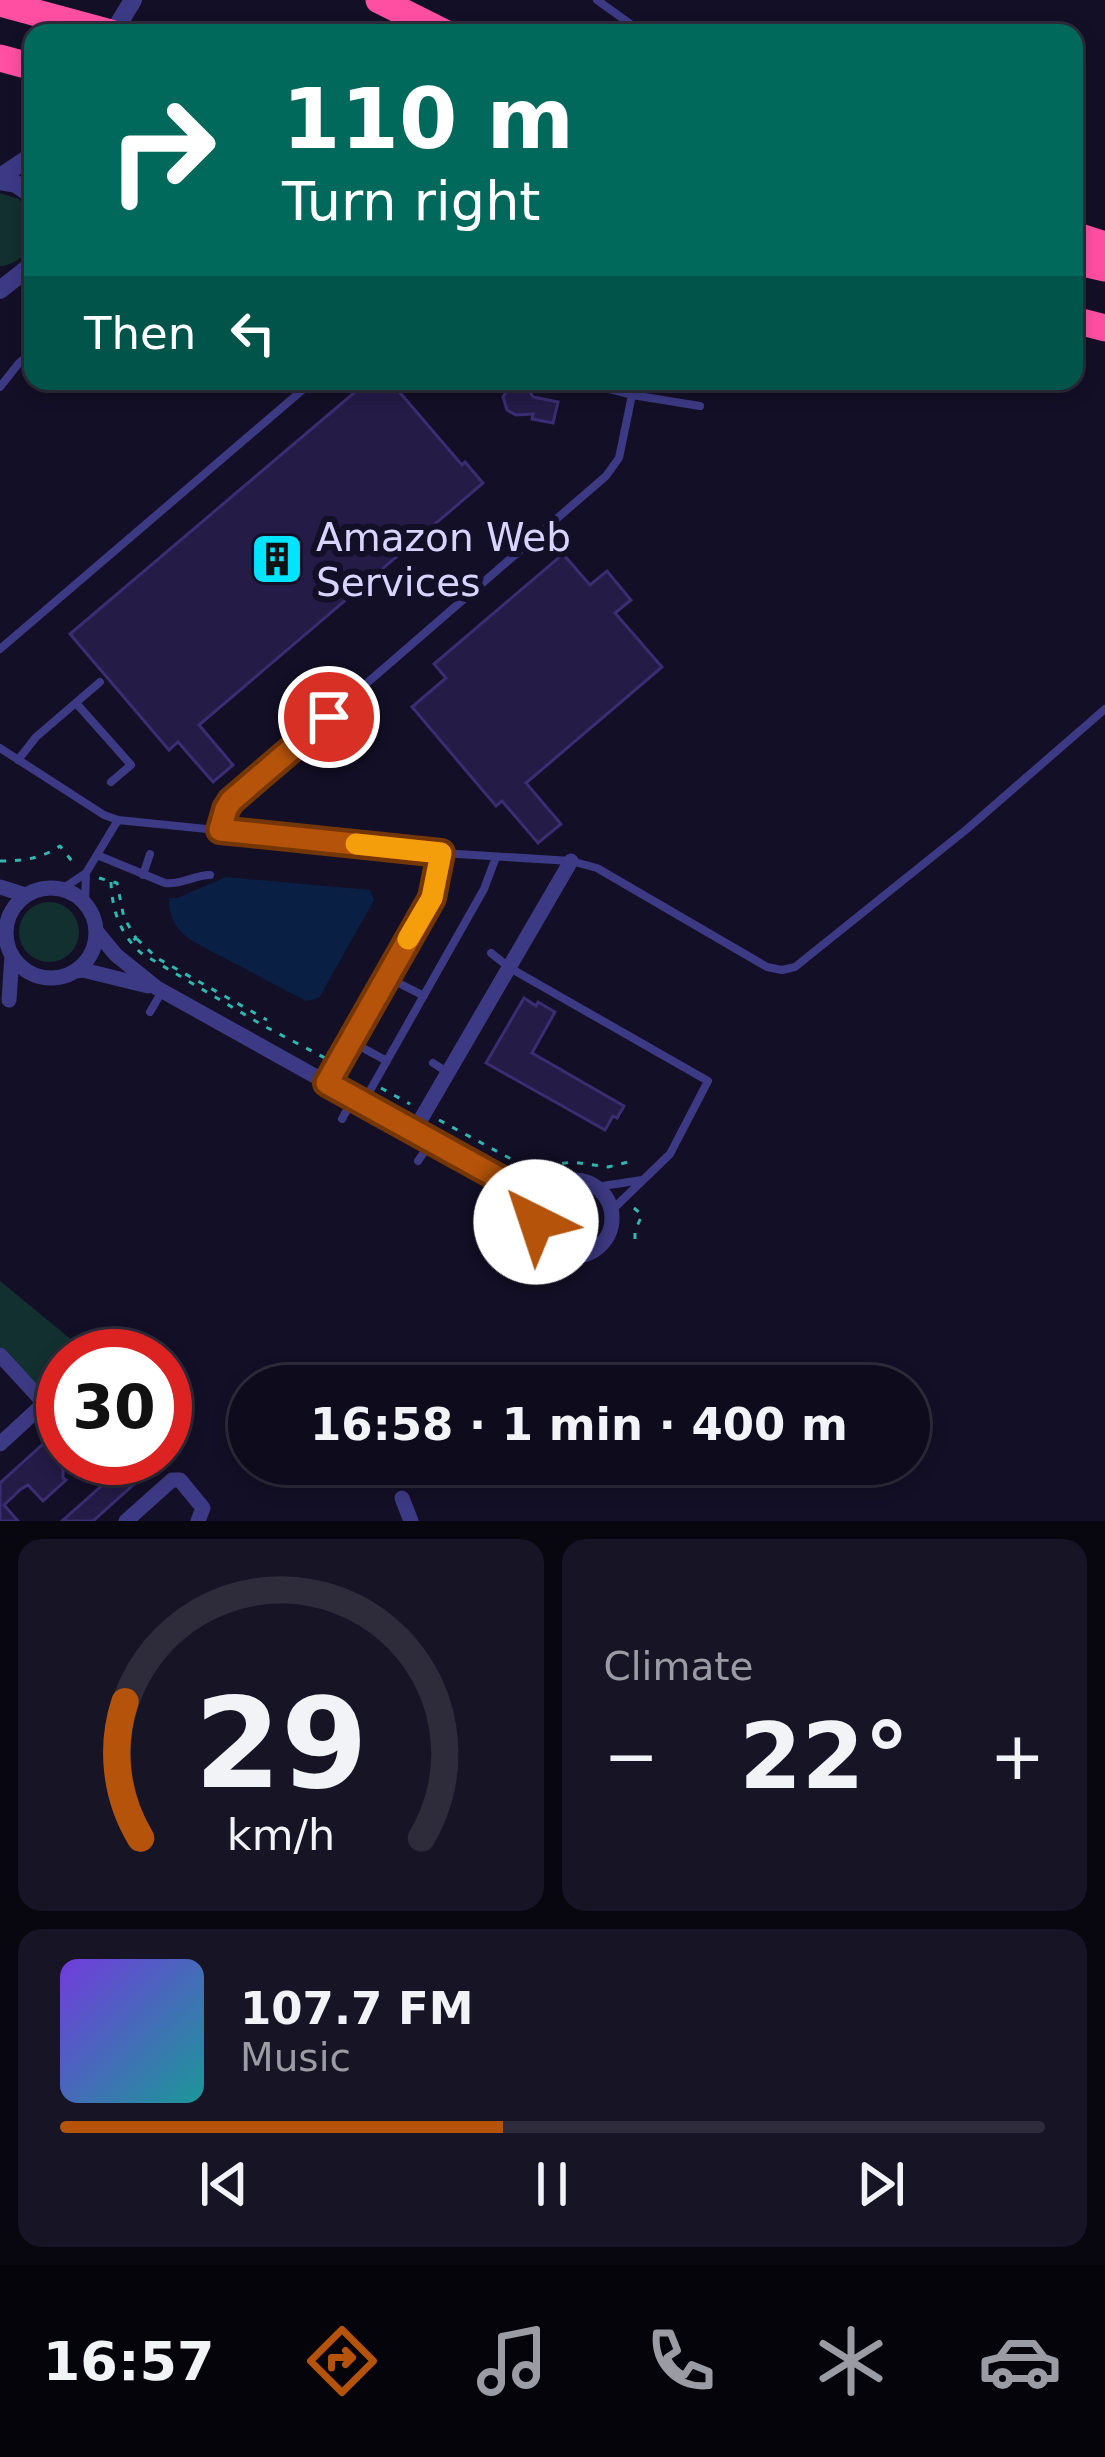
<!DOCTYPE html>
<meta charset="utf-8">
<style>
:root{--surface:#0e0b1c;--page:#171425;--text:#f1f3f6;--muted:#9b9ba3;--line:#2e2b3b;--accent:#b45309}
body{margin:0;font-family:"DejaVu Sans",sans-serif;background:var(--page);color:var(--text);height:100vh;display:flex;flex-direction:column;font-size:45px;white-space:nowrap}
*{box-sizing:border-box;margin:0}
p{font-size:39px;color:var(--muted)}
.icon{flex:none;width:66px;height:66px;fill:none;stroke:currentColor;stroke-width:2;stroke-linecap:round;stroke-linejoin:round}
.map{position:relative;height:1521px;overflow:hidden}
.panel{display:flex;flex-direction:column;gap:18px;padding:18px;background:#08060f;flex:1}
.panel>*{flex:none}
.top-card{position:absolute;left:24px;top:24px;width:1059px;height:366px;border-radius:24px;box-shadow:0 6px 18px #0003,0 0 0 3px var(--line);background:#00695c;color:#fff;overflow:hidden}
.speed{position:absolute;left:36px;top:1329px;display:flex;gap:24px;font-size:60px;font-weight:700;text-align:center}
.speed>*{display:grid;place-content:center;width:156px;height:156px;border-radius:50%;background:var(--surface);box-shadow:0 6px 18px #0003,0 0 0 3px var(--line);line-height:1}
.speed .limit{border:18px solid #d22;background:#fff;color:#111}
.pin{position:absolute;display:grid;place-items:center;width:102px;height:102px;color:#fff;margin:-51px;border:6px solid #fff;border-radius:50%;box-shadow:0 3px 12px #0007}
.me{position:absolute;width:132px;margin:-66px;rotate:319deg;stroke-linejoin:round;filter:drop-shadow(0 0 9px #0008)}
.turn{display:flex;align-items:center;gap:42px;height:252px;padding:0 60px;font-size:54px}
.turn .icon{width:156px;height:156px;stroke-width:2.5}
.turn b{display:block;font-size:84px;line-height:102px}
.then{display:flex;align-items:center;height:114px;padding:0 60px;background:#0003;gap:24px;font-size:45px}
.big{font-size:90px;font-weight:700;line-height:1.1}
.panel .tile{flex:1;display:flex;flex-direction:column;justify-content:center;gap:18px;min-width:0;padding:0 42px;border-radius:24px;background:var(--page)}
.panel .dial{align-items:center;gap:0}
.dial svg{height:312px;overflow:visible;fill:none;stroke:var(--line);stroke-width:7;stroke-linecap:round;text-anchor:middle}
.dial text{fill:var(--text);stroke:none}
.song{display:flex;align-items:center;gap:36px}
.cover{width:144px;height:144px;border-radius:18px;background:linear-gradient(135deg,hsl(260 70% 55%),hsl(180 70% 35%))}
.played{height:12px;border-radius:6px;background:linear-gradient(90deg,var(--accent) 45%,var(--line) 45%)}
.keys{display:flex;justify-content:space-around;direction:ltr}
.heat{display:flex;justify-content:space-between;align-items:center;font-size:66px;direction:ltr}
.panel .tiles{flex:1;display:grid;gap:18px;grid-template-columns:1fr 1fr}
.tile:last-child{grid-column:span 2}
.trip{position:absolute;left:228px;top:1365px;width:702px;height:120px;border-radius:60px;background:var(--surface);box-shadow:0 6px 18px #0003,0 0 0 3px var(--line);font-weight:700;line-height:120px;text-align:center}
.menu{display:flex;height:192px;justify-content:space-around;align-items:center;background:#06040b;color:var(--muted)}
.menu .icon{width:84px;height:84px}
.menu .active{color:var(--accent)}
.menu b{font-size:54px;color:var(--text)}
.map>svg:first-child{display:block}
</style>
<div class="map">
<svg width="1105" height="1521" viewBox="0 0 1105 1521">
<rect width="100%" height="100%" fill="#130f26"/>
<path fill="#12302f" d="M 0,193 L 19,199 L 33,217 C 33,243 30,259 3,266 L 0,266 Z
M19 932a30 30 0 1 1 60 0a30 30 0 1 1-60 0Z
M 0,1281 L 78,1345 L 57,1361 L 62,1369 L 62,1377 L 47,1390 L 38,1390 L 0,1347 Z"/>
<path fill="#0a1f44" d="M 226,877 L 370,890 L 374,900 L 319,998 L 306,1001 L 192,941 C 176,929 169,919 169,898 L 177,898 Z"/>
<path fill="#241b47" stroke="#3b2d73" stroke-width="3" d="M 368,381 L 390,381 L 462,465 L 465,462 L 483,483 L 199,725 L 233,765 L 213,782 L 178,742 L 169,750 L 70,634 Z
M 517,385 L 527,387 L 533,397 L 558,402 L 553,423 L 532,419 L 533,414 L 516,415 L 507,410 L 503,397 L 508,389 Z
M 563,554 L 590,585 L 607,571 L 631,600 L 615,613 L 662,667 L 526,783 L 561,824 L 538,843 L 502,801 L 496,806 L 412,707 L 446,678 L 434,664 Z
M 524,998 L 536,1006 L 538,1002 L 555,1012 L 532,1053 L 624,1106 L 617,1118 L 613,1116 L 605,1130 L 486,1063 Z
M 63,1426 L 63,1478 L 66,1480 L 43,1501 L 28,1485 L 21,1489 L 4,1505 L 18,1521 L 0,1521 L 0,1483 Z
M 133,1458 L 163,1458 L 93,1521 L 62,1521 Z"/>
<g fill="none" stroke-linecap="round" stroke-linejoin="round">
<path stroke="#2fb8b0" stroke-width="3" stroke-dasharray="6 9" stroke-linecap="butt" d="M 0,861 C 22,861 41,859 60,846 L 75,865
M 99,878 L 117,883 L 124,918 L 136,938 L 129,944
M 111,882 C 112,910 120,934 141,953 L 264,1026 L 325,1058
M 137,939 L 157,958 L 267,1020
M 381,1088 L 410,1104
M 439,1120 L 524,1166 L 547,1166 L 572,1162 L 608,1167 L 628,1162
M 634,1208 L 642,1215 L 635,1231 L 635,1240"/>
<path stroke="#3d3a85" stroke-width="8" d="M 597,0 L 643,33
M 578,381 L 632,395 L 700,406
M 0,387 L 19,363 L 33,351
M 0,649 L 313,381
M 76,703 L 131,765 L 111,782
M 0,748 L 104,815 L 118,820 L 441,853 L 571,861 L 597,868 L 767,967 L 782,970 L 795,967 L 967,829 L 1105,709
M 18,760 L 36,737 L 100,682
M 220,830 L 226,809 L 240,793 L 606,476 L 619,458 L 632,395
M 97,855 L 165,883 C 182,885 194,875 210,875
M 86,873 L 118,820
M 143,875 L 150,854
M 62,889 L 86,873 L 85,903
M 491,953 L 510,968 L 708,1081 L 670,1154 L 611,1211
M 387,977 L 424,996
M 150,1012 L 161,993
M 350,1041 L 387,1061
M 433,1063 L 447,1072
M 328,1082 L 432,898 L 441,853
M 363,1103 L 484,889 L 496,857
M 342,1119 L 353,1099
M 418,1161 L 431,1142
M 596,1187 L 642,1180"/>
<path stroke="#3d3a85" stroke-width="15" d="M 0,887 L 25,895
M6 933a45 45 0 1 1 90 0a45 45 0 1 1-90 0Z
M 97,932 L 116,955 L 157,988 L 505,1182
M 76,971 L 83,970 L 148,986
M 9,1000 L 12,955
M 414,1131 L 571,861
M536 1218a38 38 0 1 1 76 0a38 38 0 1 1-76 0Z
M 536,1222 L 505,1182 L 553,1186
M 0,1355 L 44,1403
M 0,1444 L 63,1386
M 402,1498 L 411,1521
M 126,1521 L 172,1480 L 180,1480 L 203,1508 L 198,1521"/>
<path stroke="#3d3a85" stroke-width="18" d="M 113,33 L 133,0
M 0,177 L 33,155
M 0,181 L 16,184 L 33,196
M 0,290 L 33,264"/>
<path stroke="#ff4fa3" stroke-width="27" d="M 379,0 L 445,33
M 0,3 L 111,33
M 0,58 L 33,67
M 1074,235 L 1105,245
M 1074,261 L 1105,268
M 1074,320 L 1105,328"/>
</g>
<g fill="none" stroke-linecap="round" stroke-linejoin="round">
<g stroke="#753606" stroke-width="30">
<path id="route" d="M 329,717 L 231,801 L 226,809 L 220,830 L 441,853 L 432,898 L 327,1083 L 506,1182 L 536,1222"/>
</g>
<use href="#route" stroke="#b45309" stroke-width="21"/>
<path stroke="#f59e0b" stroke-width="21" d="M 356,844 L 441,853 L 432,898 L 408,939"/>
</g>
<defs>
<g id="building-square" transform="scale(2.7)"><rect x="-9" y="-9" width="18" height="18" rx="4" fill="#00e5ff" stroke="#130f26"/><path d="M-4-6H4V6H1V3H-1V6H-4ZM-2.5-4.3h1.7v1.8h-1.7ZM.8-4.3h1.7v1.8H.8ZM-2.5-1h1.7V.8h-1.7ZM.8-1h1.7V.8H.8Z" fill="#111"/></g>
</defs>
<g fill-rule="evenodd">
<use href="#building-square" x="277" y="559"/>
</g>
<g text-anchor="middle" stroke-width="12" stroke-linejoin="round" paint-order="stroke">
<g font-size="39" fill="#d9d4ff" stroke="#130f26" text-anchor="start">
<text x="316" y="551">Amazon Web<tspan x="316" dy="45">Services</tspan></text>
</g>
</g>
</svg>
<div class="speed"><div class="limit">30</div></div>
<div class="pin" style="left:329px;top:717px;background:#d93025"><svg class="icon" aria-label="arrive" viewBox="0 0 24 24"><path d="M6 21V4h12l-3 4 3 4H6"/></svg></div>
<svg class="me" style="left:536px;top:1222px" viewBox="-20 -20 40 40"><circle r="19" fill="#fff"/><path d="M0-13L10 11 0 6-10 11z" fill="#b45309"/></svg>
<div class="trip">16:58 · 1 min · 400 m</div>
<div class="top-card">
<div class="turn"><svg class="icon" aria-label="right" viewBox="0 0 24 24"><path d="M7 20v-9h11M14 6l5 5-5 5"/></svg><div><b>110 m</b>Turn right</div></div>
<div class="then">Then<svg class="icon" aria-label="left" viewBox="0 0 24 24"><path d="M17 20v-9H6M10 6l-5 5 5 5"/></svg></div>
</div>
</div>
<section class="panel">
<div class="tiles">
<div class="tile dial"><svg viewBox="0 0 100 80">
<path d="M14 69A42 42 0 1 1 86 69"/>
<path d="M14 69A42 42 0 0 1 10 34" stroke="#b45309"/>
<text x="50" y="56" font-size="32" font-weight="700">29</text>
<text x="50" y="72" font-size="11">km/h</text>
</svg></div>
<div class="tile"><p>Climate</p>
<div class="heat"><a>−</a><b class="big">22°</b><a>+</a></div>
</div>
<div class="tile">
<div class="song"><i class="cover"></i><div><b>107.7 FM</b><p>Music</p></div></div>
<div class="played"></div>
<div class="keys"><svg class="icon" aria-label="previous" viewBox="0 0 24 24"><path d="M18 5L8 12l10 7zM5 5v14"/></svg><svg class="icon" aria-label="pause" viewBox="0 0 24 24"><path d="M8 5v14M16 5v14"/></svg><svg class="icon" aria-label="next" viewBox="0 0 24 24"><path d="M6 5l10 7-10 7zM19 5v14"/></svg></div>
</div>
</div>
</section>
<nav class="menu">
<b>16:57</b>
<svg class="icon active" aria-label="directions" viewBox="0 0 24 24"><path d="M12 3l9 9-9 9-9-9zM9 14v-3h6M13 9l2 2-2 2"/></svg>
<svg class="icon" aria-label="music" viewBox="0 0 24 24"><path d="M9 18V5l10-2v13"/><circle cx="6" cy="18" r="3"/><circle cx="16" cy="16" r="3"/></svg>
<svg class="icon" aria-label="phone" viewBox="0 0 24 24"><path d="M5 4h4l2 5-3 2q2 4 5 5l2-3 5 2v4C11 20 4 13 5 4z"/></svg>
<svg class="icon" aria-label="climate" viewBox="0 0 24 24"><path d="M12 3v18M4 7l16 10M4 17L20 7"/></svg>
<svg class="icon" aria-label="car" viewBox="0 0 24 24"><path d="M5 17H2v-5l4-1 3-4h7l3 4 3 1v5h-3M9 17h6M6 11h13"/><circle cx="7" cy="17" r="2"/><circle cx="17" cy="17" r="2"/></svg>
</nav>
